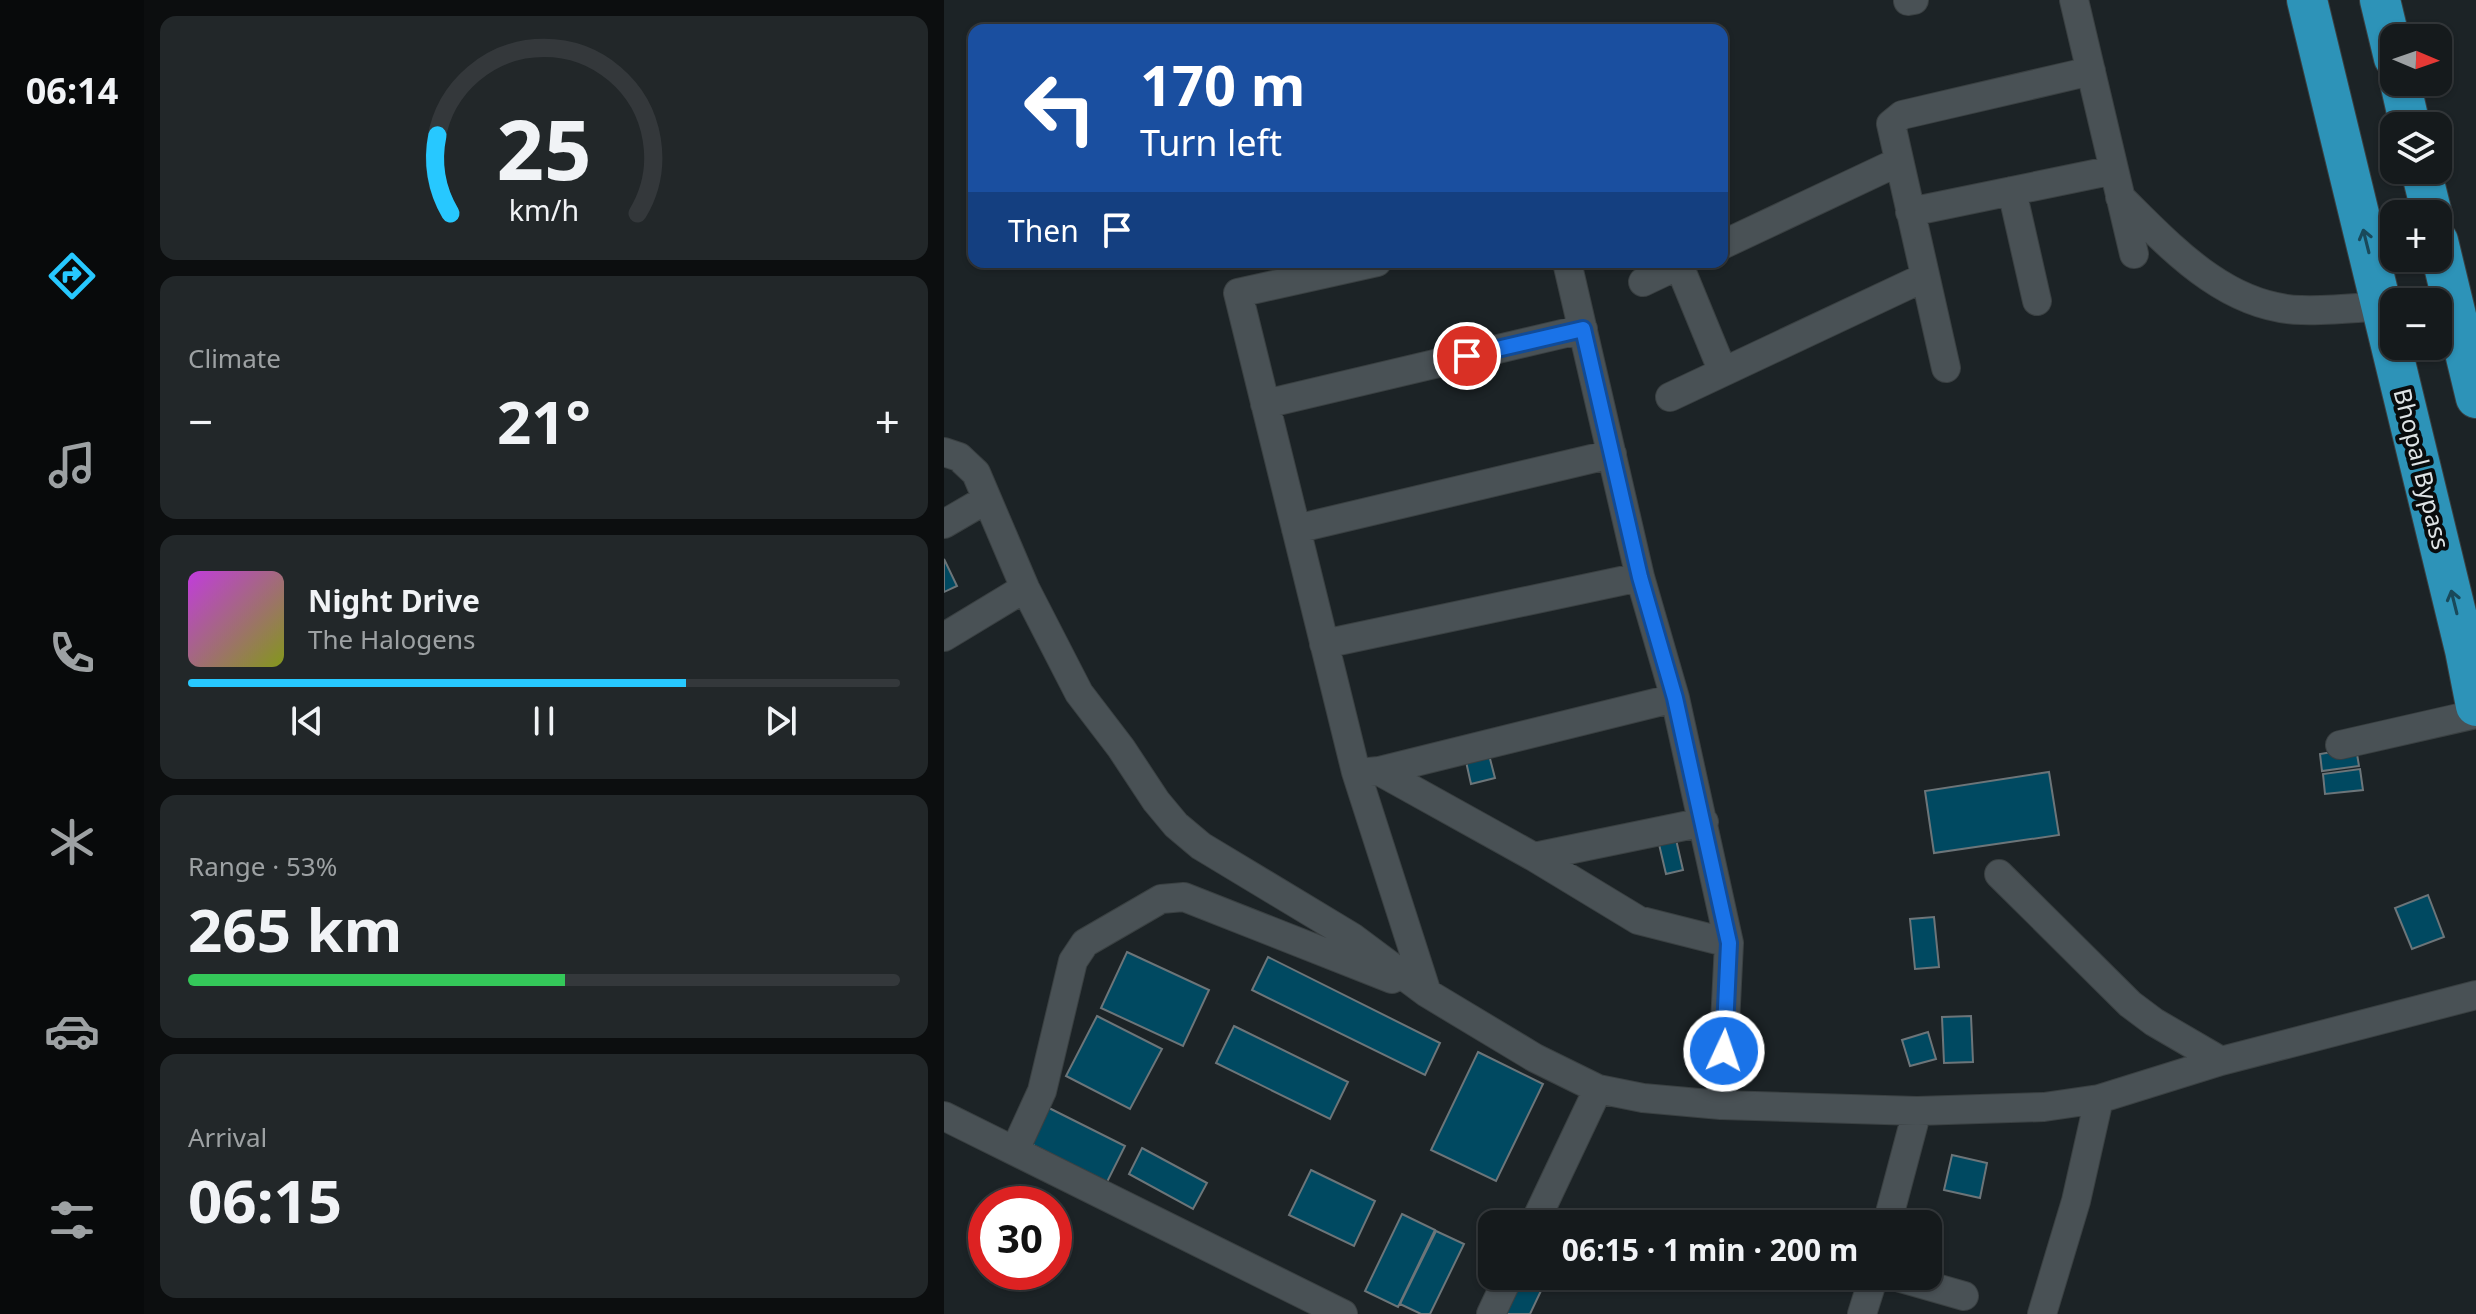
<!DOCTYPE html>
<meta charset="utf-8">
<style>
:root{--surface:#151a1c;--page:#222729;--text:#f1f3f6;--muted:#9da1a3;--line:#34383b;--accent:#27c8ff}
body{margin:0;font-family:"Noto Sans",sans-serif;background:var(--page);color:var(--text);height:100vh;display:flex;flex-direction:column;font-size:30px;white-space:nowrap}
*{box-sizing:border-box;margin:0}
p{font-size:26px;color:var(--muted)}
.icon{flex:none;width:44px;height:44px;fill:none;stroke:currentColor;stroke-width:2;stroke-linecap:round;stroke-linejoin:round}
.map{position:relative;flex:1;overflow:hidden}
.drawer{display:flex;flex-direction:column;gap:16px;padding:16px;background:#0c0e0f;width:800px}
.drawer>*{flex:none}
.top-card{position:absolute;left:24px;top:24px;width:760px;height:244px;border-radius:16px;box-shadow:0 2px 6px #0004,0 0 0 2px var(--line);background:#1a4fa0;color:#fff;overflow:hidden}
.needle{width:52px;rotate:92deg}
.fabs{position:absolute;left:1436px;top:24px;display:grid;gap:16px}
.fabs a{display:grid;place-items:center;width:72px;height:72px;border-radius:16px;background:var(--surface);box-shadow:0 2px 6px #0004,0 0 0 2px var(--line);font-size:40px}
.speed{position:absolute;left:24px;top:1186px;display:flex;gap:16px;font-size:40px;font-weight:700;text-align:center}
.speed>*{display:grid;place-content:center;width:104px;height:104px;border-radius:50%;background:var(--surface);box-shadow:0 2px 6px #0004,0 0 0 2px var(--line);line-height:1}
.speed .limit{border:12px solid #d22;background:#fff;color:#111}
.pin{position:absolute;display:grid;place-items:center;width:68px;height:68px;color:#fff;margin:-34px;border:4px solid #fff;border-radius:50%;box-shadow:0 2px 8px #0007}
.me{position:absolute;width:88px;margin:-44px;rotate:3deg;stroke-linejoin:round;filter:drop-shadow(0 0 6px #0008)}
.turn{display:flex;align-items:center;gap:28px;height:168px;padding:0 40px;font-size:36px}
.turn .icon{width:104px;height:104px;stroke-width:2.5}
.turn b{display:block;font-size:56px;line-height:68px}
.then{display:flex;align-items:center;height:76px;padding:0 40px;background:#0003;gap:16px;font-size:30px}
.big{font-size:60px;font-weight:700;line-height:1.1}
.drawer .tile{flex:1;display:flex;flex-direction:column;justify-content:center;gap:12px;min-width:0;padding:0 28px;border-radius:16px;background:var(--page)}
.drawer .dial{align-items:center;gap:0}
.dial svg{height:208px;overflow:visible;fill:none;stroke:var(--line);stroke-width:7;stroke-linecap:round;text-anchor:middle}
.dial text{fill:var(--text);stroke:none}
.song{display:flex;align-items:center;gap:24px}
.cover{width:96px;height:96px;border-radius:12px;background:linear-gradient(135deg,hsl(290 70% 55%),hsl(70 70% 35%))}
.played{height:8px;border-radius:4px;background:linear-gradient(90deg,var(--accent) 70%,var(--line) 70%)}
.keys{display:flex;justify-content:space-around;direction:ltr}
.heat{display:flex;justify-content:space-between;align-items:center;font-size:44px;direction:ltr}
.charge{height:12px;border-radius:6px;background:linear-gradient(90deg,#34c759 53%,var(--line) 0)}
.trip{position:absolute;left:534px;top:1210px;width:464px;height:80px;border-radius:16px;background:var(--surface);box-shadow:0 2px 6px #0004,0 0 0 2px var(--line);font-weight:700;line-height:80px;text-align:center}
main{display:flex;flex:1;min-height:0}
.tab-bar{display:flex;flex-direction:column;width:144px;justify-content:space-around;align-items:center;background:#080a0b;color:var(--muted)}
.tab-bar .icon{width:56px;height:56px}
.tab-bar .selected{color:var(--accent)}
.tab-bar b{font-size:36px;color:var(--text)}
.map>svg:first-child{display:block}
</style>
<main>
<nav class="tab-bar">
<b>06:14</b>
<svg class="icon selected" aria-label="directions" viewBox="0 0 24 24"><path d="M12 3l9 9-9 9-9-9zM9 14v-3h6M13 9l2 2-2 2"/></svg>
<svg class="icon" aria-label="music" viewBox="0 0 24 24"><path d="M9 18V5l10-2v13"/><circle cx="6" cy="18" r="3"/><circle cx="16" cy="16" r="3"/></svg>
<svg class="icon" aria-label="phone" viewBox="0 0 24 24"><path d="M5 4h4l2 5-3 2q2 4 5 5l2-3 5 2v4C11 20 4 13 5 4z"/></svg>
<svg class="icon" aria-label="climate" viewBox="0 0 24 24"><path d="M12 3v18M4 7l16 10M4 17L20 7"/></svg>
<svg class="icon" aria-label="car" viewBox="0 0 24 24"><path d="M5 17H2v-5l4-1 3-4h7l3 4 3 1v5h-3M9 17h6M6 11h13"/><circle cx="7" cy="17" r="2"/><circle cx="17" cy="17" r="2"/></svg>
<svg class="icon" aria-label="filters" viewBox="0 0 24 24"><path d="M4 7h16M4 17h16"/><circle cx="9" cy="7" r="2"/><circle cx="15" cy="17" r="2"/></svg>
</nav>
<section class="drawer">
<div class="tile dial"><svg viewBox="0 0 100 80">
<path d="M14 69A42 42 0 1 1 86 69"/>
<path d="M14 69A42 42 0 0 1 9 39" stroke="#27c8ff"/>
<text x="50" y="56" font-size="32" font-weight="700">25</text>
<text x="50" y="72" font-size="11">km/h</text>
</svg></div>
<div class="tile"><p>Climate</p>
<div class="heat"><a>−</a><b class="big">21°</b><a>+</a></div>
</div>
<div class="tile">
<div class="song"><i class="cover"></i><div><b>Night Drive</b><p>The Halogens</p></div></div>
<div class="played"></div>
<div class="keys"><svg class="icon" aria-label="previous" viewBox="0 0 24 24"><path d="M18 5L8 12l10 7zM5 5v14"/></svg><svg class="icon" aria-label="pause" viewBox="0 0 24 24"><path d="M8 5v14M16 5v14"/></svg><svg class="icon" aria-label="next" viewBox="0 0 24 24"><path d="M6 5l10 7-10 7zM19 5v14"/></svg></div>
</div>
<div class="tile"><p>Range · 53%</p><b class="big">265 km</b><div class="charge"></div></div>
<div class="tile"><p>Arrival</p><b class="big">06:15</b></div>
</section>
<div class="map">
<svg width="1532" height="1314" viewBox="0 0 1532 1314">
<rect width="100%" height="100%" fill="#1c2326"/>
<path fill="#004961" stroke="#6c7579" stroke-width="2" d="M 0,559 L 13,586 L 0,592 Z
M 1412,748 L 1415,766 L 1378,771 L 1376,754 Z
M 544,751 L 551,778 L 527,784 L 521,757 Z
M 1416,769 L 1419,790 L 1381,794 L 1379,774 Z
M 1105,772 L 1115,835 L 990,853 L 981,791 Z
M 731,835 L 739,870 L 722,874 L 714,840 Z
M 1484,895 L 1500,937 L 1468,949 L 1451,908 Z
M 990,917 L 995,967 L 971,969 L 966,919 Z
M 183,952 L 265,990 L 239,1046 L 157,1008 Z
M 324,957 L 496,1043 L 481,1075 L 308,990 Z
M 153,1016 L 218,1049 L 186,1109 L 122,1076 Z
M 1027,1016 L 1029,1062 L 1000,1063 L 998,1017 Z
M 290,1026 L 404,1082 L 386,1119 L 272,1063 Z
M 984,1032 L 992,1059 L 966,1066 L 958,1040 Z
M 534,1052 L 599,1084 L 552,1181 L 487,1150 Z
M 101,1106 L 181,1146 L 163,1182 L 83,1142 Z
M 198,1148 L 263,1183 L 249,1209 L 185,1174 Z
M 1008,1155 L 1043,1163 L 1036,1198 L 1000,1190 Z
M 367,1170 L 431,1201 L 410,1246 L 345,1215 Z
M 458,1214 L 491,1230 L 454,1307 L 421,1291 Z
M 492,1231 L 520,1244 L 486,1314 L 477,1314 L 456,1304 Z
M 578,1276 L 604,1276 L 586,1314 L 560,1314 Z"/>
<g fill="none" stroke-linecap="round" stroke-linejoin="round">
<g stroke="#3a4042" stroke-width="30">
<path id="minor" d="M 1130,0 L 1190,254
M 964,1 L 970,0
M 1068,191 L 1093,301
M 1176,197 C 1226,246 1281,308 1357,310 C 1383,311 1411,308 1438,306
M 966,212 L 1170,170
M 778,245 L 954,162
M 433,262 L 294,293 L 412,772 L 483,993
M 623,262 L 696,577 L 731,698 L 785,943 L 777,1105
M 735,265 L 779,372
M 699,282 L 741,262
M 1002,368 L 947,124 L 958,115 L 1147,71
M 726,397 L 981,277
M 321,404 L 639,329
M 0,452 L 15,457 L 32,473 L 81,588 L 135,693 L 177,748 L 212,801 L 232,825 L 257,846 L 408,937 L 483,993 L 591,1058 L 654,1089 L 699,1098 L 777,1105 L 973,1111 L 1100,1107 L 1155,1099 L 1277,1061 L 1532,995
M 0,524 L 43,499
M 352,529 L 668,454
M 0,637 L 81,588
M 380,644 L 696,577
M 1396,745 L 1532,714
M 435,771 L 590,857 L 694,920 L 785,943
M 425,772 L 435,771 L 731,698
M 590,857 L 760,822
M 1055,874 L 1186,1004 L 1210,1022 L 1277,1061
M 0,1116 L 399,1314
M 71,1150 L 98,1091 L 129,961 L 141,943 L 217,899 L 240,897 L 448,979
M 590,1224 L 654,1089
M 943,1224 L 973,1111
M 950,1276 L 1020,1296
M 547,1314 L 565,1276
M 918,1314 L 930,1276
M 1098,1314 L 1132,1201 L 1155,1099"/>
</g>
<g stroke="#3a4042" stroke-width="42">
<path id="highway" d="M 1363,0 L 1521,650 L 1532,706
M 1436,0 L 1450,58
M 1456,82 L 1466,126
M 1477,170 L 1488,214
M 1494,241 L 1532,398"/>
</g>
<use href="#minor" stroke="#495155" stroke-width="28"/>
<use href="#highway" stroke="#2d93b8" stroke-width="40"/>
</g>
<defs><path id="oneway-shaft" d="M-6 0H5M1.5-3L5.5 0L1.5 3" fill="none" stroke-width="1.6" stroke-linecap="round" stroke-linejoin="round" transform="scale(2)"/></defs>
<g stroke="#19495a">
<use href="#oneway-shaft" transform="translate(1422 241) rotate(-104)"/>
<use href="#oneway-shaft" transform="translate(1510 602) rotate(-104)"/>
</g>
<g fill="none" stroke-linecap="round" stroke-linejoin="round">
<g stroke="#114b97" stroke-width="20">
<path id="route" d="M 523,356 L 639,329 L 696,577 L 731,698 L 785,943 L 780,1051"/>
</g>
<use href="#route" stroke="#1a73e8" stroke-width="14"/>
</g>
<g text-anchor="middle" stroke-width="8" stroke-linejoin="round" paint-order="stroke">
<g font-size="24" fill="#dee3e5" stroke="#090c0d">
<text transform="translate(1477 469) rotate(76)" y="8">Bhopal Bypass</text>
</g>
</g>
</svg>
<div class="fabs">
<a><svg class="needle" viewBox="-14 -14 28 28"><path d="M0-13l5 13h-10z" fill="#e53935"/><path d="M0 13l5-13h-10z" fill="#9da1a3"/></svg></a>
<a><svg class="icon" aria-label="layers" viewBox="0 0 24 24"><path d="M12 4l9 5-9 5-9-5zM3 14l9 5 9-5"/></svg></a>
<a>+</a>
<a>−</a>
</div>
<div class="speed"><div class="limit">30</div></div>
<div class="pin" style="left:523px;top:356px;background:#d93025"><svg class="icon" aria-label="arrive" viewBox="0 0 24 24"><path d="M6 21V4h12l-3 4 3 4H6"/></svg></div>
<svg class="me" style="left:780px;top:1051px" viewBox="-20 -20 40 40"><circle r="17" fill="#1a73e8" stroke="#fff" stroke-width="3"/><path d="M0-11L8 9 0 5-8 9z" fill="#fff"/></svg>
<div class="trip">06:15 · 1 min · 200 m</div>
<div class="top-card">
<div class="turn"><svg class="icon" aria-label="left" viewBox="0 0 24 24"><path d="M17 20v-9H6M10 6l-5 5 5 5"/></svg><div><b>170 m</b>Turn left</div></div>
<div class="then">Then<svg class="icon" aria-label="arrive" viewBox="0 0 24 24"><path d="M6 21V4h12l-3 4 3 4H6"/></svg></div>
</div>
</div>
</main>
